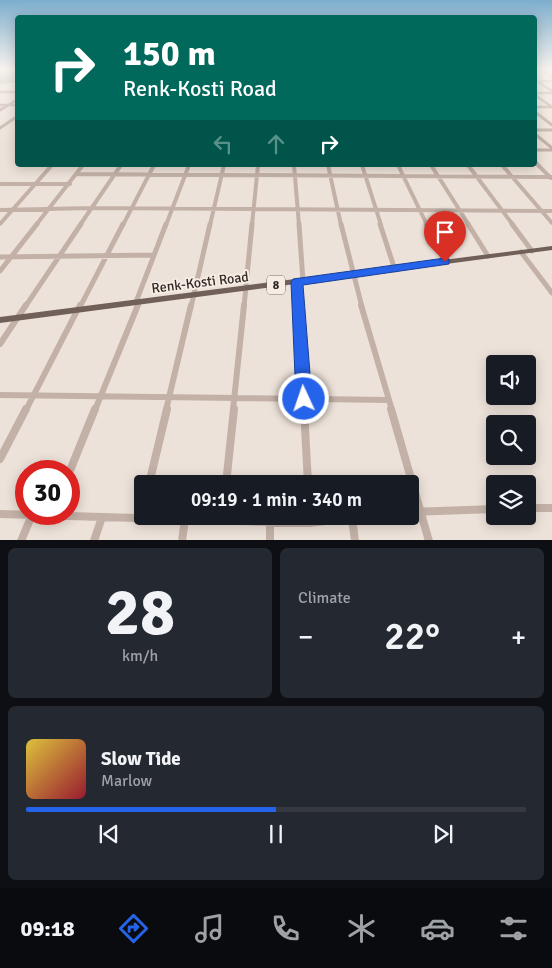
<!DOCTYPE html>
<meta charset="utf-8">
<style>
:root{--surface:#171b24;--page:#242831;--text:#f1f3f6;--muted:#9ea1a6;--line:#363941;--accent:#2563eb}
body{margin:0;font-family:Signika,sans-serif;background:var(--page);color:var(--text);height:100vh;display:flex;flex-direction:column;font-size:19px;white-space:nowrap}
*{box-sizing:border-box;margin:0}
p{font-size:16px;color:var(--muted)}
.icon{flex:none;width:28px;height:28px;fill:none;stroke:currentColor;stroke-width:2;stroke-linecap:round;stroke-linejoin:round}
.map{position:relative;height:540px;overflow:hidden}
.drawer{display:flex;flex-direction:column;gap:8px;padding:8px;background:#0d0f14;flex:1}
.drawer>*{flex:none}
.hud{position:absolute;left:15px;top:15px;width:522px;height:152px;border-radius:5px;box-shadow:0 2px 12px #0003;background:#00695c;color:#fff;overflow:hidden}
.fabs{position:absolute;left:486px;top:355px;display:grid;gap:10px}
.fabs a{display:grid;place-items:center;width:50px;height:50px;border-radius:5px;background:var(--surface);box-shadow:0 2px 12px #0003;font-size:25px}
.speed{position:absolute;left:15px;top:460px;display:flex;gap:10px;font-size:25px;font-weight:700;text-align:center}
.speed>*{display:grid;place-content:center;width:65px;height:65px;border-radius:50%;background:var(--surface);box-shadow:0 2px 12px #0003;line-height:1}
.speed .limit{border:8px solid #d22;background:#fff;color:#111}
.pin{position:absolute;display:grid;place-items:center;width:42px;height:42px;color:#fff;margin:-51px -21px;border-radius:50% 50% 50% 0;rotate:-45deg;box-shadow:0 0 5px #0007}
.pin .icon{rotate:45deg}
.me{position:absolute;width:55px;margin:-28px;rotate:357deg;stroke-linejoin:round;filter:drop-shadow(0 0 4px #0008)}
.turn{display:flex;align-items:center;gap:18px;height:105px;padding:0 25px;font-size:22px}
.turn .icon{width:65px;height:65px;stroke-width:2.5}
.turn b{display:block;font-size:35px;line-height:42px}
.lanes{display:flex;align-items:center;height:48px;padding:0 25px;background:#0003;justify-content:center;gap:25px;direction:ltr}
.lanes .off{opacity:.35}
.big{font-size:38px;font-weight:600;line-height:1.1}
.drawer .card{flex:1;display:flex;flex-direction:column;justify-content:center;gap:8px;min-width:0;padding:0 18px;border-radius:8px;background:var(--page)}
.drawer .dial{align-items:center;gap:0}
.dial b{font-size:65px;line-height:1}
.song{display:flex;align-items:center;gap:15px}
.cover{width:60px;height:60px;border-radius:8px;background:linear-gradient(135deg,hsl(50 70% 55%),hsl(350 70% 35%))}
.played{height:5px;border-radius:2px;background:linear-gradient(90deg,var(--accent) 50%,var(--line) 50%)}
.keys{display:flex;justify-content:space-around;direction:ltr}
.heat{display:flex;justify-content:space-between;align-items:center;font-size:28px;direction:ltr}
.drawer .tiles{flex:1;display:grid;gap:8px;grid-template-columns:1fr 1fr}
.card:last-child{grid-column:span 2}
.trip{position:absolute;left:134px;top:475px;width:285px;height:50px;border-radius:5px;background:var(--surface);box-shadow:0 2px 12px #0003;font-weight:600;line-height:50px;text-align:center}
.dock{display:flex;height:80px;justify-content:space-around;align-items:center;background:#090b0e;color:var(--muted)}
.dock .icon{width:35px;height:35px}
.dock .active{color:var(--accent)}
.dock b{font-size:22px;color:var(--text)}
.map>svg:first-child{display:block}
</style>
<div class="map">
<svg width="552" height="541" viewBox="0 0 552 541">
<rect width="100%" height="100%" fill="#ede2d9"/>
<path fill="#b2ba9b" d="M 0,69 L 17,69 L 17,82 L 0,84 Z"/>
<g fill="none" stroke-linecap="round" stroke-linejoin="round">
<path stroke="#c3b1a7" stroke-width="2.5" d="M 535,71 L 552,71
M 542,71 L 552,77
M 535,80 L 552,91
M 538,81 L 552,81
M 0,92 L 18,92
M 535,93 L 552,93
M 535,95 L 552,107
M 0,105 L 18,105
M 535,107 L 552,107
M 1,110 L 18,99"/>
<path stroke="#c3b1a7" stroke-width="3" d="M 0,110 L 3,108
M 535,112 L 552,125
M 0,128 L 18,116
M 535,130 L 552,130
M 535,134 L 552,148
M 535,150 L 552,150"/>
<path stroke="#c3b1a7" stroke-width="4" d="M 535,162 L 551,178
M 294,165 L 299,225
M 328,165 L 341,225
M 362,165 L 381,225
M 398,165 L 427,225
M 431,165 L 469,225
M 468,165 L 513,225
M 502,165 L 552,223
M 76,174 L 552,177
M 0,184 L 70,184
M 0,210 L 92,208 L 552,211
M 0,224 L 52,165
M 36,225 L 83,165
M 80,225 L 121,165
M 123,225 L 154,165
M 166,225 L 189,165
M 210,225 L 224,165
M 252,225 L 258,165"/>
<path stroke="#c3b1a7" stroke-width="5" d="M 299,224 L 303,281
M 341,224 L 362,307
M 380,224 L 395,270
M 426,224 L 445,262
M 468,224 L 488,256
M 512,224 L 532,251
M 521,252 L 552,293
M 0,257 L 153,255
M 0,271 L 37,224
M 297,282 L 298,307
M 136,302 L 166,224
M 25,307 L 81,224
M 80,307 L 123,224
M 137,307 L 139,302
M 191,307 L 210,224
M 244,307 L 252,224"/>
<path stroke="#c3b1a7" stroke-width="6" d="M 298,305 L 304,410
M 361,305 L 392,410
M 0,344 L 26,305
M 0,395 L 389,400
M 26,410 L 80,305
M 95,410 L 138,305
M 166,410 L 191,305
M 233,410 L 244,305"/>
<path stroke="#c3b1a7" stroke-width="8" d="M 304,409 L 308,484
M 391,409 L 429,541
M 0,459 L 26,409
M 69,473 L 95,409
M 149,484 L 167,409
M 226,484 L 234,409
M 528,508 L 552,508
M 410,512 L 495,509
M 0,514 L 309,523 L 369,516
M 141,518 L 142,511
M 352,518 L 355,541
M 270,522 L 270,541
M 21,541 L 32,515
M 94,541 L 102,517
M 182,541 L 185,519"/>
<path fill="#715f59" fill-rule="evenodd" d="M 552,246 L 552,250 L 0,323 L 0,317 Z"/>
</g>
<linearGradient id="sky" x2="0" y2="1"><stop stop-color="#7daecd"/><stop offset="0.48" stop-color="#f7f2ee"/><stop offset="1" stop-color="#f7f2ee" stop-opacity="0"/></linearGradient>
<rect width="552" height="144" fill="url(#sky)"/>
<path fill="#2563eb" stroke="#184099" d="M 445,258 L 449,259 L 449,264 L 303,285 L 312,399 L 310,404 L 304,406 L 299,404 L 296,399 L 291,282 L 293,279 Z"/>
<g text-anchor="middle" stroke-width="4" stroke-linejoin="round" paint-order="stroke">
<rect fill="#f6ece4" stroke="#6c645f" stroke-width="1" x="267" y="275.5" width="18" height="19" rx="4"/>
<g font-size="12" font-weight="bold" fill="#312926">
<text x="276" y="289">8</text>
</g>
<g font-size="14" fill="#312926" stroke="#f6ece4">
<text transform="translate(200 282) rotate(-7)" y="5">Renk-Kosti Road</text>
</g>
</g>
</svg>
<div class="fabs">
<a><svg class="icon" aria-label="sound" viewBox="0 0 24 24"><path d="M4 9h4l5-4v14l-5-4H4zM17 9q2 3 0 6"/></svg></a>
<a><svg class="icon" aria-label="search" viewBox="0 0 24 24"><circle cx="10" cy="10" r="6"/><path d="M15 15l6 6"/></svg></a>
<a><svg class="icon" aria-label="layers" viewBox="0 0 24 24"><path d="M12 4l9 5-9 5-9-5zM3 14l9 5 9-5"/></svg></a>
</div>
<div class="speed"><div class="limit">30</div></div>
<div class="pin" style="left:445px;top:262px;background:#d93025"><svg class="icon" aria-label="arrive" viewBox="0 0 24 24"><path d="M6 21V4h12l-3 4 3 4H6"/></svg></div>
<svg class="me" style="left:304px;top:399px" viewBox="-20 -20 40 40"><circle r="17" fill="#2563eb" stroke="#fff" stroke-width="3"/><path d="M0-11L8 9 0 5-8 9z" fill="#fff"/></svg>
<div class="trip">09:19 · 1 min · 340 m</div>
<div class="hud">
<div class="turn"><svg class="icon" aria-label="right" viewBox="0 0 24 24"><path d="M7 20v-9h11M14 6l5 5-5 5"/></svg><div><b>150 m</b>Renk-Kosti Road</div></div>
<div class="lanes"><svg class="icon off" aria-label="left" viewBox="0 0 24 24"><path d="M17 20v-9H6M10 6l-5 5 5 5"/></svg><svg class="icon off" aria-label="ahead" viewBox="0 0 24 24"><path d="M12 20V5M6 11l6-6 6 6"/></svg><svg class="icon" aria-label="right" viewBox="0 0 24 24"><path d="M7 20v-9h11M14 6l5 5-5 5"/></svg></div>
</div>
</div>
<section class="drawer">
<div class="tiles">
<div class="card dial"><b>28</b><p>km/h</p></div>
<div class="card"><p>Climate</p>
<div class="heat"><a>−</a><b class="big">22°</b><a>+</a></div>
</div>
<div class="card">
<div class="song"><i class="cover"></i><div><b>Slow Tide</b><p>Marlow</p></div></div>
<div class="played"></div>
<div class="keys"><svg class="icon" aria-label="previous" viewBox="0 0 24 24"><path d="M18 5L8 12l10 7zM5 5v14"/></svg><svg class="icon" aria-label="pause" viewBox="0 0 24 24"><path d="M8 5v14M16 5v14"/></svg><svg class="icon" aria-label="next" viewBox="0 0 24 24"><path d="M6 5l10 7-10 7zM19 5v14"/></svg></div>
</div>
</div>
</section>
<nav class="dock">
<b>09:18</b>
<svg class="icon active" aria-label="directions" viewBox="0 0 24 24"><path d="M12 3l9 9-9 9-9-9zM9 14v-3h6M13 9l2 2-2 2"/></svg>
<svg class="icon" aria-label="music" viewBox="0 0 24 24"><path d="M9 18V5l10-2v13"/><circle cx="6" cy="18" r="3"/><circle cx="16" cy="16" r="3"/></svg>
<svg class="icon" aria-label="phone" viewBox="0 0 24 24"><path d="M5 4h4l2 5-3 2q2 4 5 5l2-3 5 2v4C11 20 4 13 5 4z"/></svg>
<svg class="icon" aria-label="climate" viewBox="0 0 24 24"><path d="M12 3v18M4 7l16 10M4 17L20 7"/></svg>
<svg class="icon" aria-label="car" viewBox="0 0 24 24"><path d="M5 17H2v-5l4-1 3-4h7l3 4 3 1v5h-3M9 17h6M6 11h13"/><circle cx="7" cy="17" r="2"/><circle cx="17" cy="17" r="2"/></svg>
<svg class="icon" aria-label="filters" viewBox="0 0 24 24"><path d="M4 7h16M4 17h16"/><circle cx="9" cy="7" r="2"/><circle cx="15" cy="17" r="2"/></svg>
</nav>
